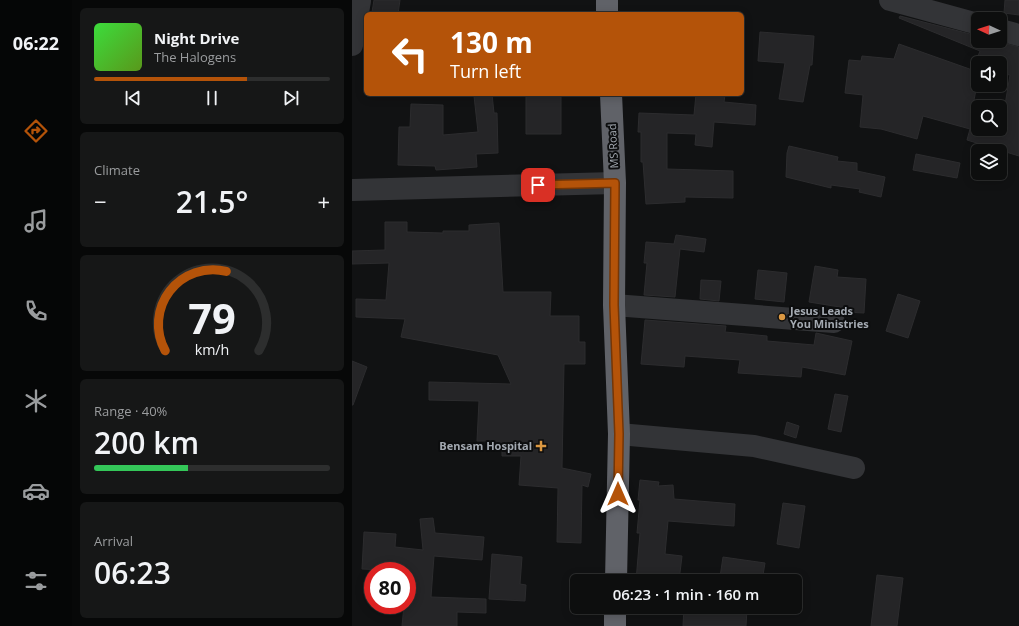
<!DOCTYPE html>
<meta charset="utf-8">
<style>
:root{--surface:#0d0e0e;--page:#161717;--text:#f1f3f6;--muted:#9a9c9e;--line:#2d2e2e;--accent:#b45309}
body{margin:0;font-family:"Open Sans",sans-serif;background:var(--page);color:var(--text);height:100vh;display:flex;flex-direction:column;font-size:15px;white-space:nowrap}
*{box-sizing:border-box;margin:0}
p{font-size:13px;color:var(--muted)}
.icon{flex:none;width:22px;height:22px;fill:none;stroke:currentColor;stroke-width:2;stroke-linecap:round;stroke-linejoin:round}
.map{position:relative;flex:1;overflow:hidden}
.side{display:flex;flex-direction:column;gap:8px;padding:8px;background:#070808;width:280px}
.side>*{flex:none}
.top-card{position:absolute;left:12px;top:12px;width:380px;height:84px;border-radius:6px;box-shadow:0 2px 10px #0003,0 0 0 1px var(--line);background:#b45309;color:#fff;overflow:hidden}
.needle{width:26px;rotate:273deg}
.buttons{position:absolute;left:619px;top:12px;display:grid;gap:8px}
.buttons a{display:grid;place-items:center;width:36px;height:36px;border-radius:6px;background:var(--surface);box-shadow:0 2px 10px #0003,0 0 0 1px var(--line);font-size:20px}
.speed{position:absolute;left:12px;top:562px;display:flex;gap:8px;font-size:20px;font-weight:700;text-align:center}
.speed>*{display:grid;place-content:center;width:52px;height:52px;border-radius:50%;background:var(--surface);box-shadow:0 2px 10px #0003,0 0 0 1px var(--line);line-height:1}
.speed .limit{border:6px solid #d22;background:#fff;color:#111}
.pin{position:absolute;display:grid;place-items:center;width:34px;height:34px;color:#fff;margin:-17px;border-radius:8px;box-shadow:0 2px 6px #0006}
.me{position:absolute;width:44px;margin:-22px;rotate:0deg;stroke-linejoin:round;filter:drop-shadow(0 0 3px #0008)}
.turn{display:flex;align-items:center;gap:14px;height:84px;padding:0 20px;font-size:18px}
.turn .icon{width:52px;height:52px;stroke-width:2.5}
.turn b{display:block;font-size:28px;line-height:34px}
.big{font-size:30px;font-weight:600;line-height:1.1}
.side .tile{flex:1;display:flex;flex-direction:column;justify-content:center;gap:6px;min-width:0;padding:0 14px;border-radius:6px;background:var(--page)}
.side .dial{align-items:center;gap:0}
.dial svg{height:104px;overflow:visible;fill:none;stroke:var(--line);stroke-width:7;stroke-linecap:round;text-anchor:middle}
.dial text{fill:var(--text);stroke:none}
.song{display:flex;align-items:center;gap:12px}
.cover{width:48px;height:48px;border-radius:6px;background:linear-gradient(135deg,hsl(120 70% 55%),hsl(90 70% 35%))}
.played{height:4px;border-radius:2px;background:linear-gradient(90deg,var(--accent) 65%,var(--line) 65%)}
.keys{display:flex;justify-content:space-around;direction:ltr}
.heat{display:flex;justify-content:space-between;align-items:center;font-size:22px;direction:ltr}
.charge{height:6px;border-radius:3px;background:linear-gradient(90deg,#34c759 40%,var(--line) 0)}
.trip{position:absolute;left:218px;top:574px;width:232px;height:40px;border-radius:6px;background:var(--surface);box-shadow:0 2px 10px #0003,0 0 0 1px var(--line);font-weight:600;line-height:40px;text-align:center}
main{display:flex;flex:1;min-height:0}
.dock{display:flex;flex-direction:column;width:72px;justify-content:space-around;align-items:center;background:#050606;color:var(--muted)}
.dock .icon{width:28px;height:28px}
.dock .selected{color:var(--accent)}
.dock b{font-size:18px;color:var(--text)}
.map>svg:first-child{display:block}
</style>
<main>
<nav class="dock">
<b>06:22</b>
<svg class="icon selected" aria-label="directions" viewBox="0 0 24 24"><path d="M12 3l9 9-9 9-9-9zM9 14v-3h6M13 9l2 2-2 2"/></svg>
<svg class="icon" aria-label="music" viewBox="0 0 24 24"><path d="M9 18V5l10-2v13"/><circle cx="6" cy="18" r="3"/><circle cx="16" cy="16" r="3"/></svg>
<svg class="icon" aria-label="phone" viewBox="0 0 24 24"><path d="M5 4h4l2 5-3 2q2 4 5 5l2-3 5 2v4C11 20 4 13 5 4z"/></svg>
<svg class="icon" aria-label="climate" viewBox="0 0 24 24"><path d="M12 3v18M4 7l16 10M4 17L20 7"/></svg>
<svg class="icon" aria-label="car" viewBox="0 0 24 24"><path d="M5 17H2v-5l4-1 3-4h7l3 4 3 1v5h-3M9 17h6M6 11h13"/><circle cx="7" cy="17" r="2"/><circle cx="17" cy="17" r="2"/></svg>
<svg class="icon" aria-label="filters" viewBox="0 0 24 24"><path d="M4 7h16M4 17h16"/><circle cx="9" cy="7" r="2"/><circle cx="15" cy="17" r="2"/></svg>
</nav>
<section class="side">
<div class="tile">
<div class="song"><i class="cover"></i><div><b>Night Drive</b><p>The Halogens</p></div></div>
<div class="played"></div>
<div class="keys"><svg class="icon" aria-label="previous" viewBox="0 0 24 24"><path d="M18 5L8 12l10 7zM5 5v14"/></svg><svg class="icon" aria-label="pause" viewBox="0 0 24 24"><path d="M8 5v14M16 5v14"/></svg><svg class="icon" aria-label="next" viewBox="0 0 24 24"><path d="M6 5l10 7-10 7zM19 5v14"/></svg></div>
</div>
<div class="tile"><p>Climate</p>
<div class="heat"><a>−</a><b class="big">21.5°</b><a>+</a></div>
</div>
<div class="tile dial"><svg viewBox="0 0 100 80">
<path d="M14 69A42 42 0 1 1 86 69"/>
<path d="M14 69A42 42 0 0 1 61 8" stroke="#b45309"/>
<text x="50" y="56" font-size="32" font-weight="700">79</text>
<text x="50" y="72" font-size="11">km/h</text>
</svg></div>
<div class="tile"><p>Range · 40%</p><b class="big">200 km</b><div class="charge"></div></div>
<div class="tile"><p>Arrival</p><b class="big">06:23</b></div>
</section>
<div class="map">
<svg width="667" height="626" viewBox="0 0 667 626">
<rect width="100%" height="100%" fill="#111213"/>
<path fill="#252527" stroke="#2c2c2e" d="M 22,0 L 48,0 L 46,14 L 31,14 L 20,12 Z
M 653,0 L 667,0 L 667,15 L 652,13 Z
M 548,16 L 626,36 L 626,41 L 643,41 L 667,47 L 667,156 L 615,140 L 618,129 L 571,116 L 565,139 L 529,129 L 508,127 L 511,95 L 493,93 L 497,60 L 509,61 L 510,56 L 542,59 L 547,44 L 626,72 L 626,80 L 622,100 L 642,107 L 626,107 L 626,129 L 648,129 L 648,109 L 652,111 L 658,75 L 648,73 L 648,63 L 626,63 L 626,70 L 621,69 L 628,51 L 547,18 Z
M 408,32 L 462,36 L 460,65 L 458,65 L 451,102 L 427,99 L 433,63 L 406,61 Z
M 140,94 L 142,113 L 145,113 L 146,153 L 124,154 L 125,167 L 84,170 L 83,166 L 46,165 L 47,127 L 58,127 L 59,104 L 91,105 L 91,135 L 126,132 L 122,96 Z
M 344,94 L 373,95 L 372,102 L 404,105 L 403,125 L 362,122 L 360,147 L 343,145 L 344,134 L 315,133 L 315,169 L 381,171 L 381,198 L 333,197 L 333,202 L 294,204 L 291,162 L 289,162 L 289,132 L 286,132 L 287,113 L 342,115 Z
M 174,96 L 209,96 L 209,134 L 174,134 Z
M 437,146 L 486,157 L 485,161 L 505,163 L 505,171 L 533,177 L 529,197 L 507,192 L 508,189 L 479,185 L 479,188 L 434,177 L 435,153 Z
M 564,154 L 608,163 L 605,178 L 561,170 Z
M 33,222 L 55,222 L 55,232 L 91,233 L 91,231 L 117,231 L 117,225 L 147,223 L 151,292 L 199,292 L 198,316 L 227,316 L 227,342 L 233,342 L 233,364 L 212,364 L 210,468 L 239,474 L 236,487 L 230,485 L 229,543 L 205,542 L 206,488 L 167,485 L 169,456 L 150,456 L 150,445 L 134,444 L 134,441 L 125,441 L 127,401 L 77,400 L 77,382 L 159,384 L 146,355 L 49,337 L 53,319 L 4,317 L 4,299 L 34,300 L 37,263 L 0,264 L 0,251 L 33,250 Z
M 324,235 L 354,239 L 352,252 L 328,249 L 323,297 L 292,295 L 295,263 L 292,263 L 294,242 L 322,244 Z
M 463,266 L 486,270 L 485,277 L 514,279 L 512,313 L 493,312 L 494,308 L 457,302 Z
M 406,270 L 435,273 L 432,302 L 403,299 Z
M 349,280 L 369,281 L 367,301 L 348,299 Z
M 546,294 L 568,301 L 556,338 L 534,331 Z
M 293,320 L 374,326 L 373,332 L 415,336 L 415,341 L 462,345 L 464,333 L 500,341 L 493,375 L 450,367 L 449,377 L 386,373 L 388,360 L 333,356 L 332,367 L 289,364 Z
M 0,361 L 15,367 L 1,405 L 0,405 Z
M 483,394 L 496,396 L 489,432 L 476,429 Z
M 435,422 L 447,426 L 444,438 L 432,434 Z
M 288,480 L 307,482 L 306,486 L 321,485 L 322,499 L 383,504 L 382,526 L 316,521 L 313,554 L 330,556 L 327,581 L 284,581 L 288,533 L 285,533 L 288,500 L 286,500 Z
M 431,503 L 453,506 L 447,548 L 425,544 Z
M 81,518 L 83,533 L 132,537 L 130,560 L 82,556 L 79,597 L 134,599 L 134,613 L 105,612 L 105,626 L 50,626 L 52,605 L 55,605 L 55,571 L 10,569 L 12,532 L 44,534 L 43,547 L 71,550 L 68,519 Z
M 140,554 L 170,557 L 168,584 L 174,585 L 173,601 L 137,599 Z
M 371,557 L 413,563 L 410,581 L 373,581 L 373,578 L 368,577 Z
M 525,575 L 551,578 L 545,626 L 519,626 Z
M 332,607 L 395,609 L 394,626 L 331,626 Z"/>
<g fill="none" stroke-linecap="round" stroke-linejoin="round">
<path stroke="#333437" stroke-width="22" d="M 538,0 L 626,24
M 648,30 L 667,35
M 0,45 L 8,1
M 0,190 L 263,183
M 262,305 L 482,322
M 267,434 L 402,446 L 502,468"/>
<path stroke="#606268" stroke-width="22" d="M 255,0 L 255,14
M 259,94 L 263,183 L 262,305 L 267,434 L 264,581
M 263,626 L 263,607"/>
</g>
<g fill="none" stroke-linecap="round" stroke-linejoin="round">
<g stroke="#753606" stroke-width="10">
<path id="route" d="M 186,185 L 263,183 L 262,305 L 267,434 L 266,494"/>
</g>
<use href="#route" stroke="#b45309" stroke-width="7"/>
</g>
<g fill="#db9842" stroke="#0c0d0e" stroke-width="1.5">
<circle cx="430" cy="317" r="4"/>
<path d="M187 440h4v4h4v4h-4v4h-4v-4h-4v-4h4z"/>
</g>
<g text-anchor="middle" stroke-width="4" stroke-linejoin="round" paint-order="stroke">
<g font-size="11" fill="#a4aab2" stroke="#0c0d0e">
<text transform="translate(261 146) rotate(-93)" y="4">MS Road</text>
</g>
<g font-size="11" font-weight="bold" fill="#a4aab2" stroke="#0c0d0e" text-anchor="start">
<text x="438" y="315">Jesus Leads<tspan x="438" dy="13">You Ministries</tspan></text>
<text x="180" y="450" text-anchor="end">Bensam Hospital</text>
</g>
</g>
</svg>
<div class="buttons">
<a><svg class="needle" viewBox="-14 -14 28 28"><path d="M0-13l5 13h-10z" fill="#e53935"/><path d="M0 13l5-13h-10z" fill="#9a9c9e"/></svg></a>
<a><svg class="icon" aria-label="sound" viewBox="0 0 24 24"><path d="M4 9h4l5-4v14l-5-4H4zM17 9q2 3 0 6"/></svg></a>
<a><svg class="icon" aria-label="search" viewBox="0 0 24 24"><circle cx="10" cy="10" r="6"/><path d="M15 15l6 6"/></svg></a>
<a><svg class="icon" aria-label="layers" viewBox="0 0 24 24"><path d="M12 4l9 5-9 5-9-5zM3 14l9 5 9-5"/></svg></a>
</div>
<div class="speed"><div class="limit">80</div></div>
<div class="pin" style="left:186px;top:185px;background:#d93025"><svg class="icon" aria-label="arrive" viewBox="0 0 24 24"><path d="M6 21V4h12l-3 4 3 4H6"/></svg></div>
<svg class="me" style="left:266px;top:494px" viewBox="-20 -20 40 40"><path d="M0-17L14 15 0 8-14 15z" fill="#b45309" stroke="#fff" stroke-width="4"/></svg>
<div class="trip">06:23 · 1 min · 160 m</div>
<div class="top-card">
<div class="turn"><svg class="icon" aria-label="left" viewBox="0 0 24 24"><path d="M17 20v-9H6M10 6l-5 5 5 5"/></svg><div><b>130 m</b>Turn left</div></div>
</div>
</div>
</main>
